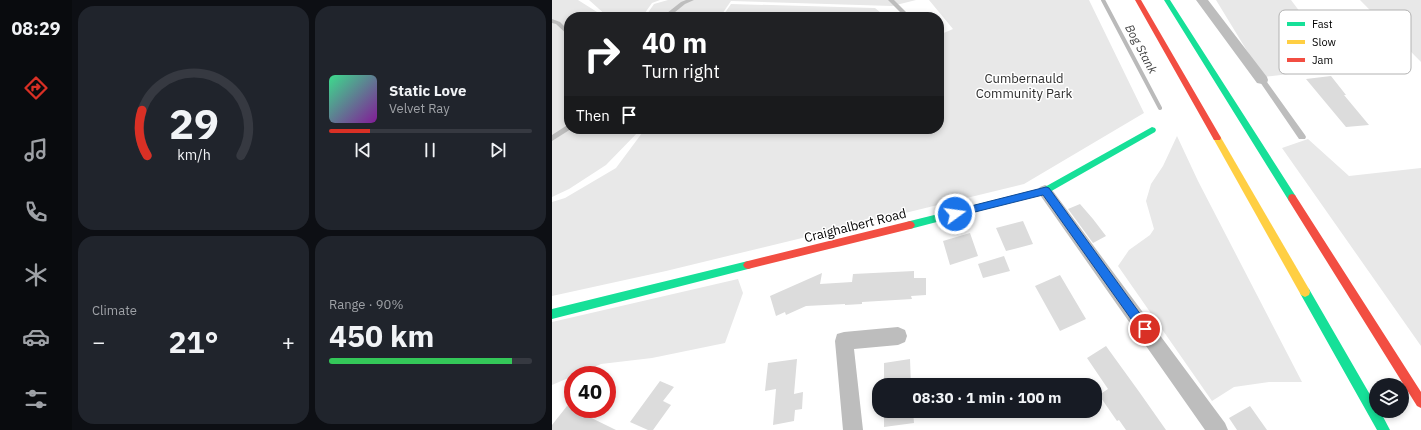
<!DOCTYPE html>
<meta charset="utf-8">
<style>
:root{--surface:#171b24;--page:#20242c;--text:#f1f3f6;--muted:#9ea1a6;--line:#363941;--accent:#d93025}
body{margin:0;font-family:"IBM Plex Sans",sans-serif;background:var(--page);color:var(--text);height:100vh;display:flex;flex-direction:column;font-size:15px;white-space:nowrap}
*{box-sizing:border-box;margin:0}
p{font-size:13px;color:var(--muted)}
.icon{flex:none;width:22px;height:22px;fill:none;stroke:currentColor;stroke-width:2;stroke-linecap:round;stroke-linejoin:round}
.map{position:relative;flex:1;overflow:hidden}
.details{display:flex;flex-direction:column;gap:6px;padding:6px;background:#0d0f14;width:480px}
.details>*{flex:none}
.guide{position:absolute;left:12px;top:12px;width:380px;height:122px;border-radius:16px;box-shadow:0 2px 6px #0003;background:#202124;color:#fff;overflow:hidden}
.tools{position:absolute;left:817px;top:378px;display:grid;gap:8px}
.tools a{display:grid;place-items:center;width:40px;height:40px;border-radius:50%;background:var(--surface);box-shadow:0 2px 6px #0003;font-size:20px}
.speed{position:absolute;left:12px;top:366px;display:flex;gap:8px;font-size:20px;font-weight:700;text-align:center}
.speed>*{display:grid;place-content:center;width:52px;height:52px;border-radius:50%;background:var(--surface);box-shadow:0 2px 6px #0003;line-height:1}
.speed .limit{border:6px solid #d22;background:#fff;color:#111}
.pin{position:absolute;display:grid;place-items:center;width:34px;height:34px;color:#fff;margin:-17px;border:2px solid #fff;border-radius:50%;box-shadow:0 1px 4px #0007}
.me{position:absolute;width:44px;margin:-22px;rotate:76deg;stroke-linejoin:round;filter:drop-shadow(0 0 3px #0008)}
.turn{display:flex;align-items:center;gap:14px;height:84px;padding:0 12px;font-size:18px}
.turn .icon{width:52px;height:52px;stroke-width:2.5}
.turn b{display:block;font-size:28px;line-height:34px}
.then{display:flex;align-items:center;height:38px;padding:0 12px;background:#0003;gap:8px;font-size:15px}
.big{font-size:30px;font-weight:700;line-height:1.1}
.details .widget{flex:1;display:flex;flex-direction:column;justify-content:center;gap:6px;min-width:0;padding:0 14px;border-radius:16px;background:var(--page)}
.details .dial{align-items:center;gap:0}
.dial svg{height:104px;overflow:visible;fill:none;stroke:var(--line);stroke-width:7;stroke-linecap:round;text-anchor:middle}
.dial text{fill:var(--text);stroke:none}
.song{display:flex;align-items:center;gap:12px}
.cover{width:48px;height:48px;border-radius:6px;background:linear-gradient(135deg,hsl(150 70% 55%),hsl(290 70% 35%))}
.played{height:4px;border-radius:2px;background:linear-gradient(90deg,var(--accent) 20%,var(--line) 20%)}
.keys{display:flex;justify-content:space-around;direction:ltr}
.heat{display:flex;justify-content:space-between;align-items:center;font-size:22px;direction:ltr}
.charge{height:6px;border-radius:3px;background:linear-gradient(90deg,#34c759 90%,var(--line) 0)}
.details .tiles{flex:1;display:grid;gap:6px;grid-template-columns:repeat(2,1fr)}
.trip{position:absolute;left:320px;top:378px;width:230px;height:40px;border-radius:16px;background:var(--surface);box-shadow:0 2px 6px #0003;font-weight:700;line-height:40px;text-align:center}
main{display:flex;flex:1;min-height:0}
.menu{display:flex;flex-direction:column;width:72px;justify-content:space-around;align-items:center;background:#090b0e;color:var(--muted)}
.menu .icon{width:28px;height:28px}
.menu .active{color:var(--accent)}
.menu b{font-size:18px;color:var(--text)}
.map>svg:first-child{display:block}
</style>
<main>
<nav class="menu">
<b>08:29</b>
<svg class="icon active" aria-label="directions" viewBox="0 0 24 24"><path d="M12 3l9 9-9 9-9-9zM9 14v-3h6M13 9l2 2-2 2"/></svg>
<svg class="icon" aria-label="music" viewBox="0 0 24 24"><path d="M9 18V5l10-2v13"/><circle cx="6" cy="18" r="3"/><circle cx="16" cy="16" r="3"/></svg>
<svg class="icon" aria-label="phone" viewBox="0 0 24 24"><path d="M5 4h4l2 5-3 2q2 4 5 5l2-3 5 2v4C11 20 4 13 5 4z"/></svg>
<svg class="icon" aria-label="climate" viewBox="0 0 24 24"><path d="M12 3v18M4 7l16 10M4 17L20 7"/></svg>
<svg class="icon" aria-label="car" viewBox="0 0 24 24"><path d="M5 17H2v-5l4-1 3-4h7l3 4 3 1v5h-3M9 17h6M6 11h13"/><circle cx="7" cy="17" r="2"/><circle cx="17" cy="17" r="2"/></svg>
<svg class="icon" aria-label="filters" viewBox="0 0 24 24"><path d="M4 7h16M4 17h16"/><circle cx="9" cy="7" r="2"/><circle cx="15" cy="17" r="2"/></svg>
</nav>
<section class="details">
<div class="tiles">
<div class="widget dial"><svg viewBox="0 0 100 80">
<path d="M14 69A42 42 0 1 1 86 69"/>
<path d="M14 69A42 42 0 0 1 10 34" stroke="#d93025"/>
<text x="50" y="56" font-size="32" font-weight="700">29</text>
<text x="50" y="72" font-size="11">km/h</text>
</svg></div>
<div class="widget">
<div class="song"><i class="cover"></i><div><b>Static Love</b><p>Velvet Ray</p></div></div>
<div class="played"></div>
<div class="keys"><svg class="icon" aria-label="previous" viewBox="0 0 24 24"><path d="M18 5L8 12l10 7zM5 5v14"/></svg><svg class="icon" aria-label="pause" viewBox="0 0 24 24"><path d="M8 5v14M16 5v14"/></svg><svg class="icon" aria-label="next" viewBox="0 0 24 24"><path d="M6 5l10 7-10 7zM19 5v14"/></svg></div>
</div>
<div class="widget"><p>Climate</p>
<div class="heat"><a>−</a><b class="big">21°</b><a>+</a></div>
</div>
<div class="widget"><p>Range · 90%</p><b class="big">450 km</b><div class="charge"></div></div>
</div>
</section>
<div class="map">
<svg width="869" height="430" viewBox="0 0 869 430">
<rect width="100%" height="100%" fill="#fff"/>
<path fill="#e8e8e8" d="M 0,0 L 26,0 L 53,17 L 17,17 L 17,129 L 89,129 L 54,165 L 17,189 L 0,197 Z
M 37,0 L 108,0 L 100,3 L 90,17 L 56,17 Z
M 116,0 L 364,0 L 340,6 L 179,1 L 168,17 L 93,17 L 102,4 Z
M 377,0 L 537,0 L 592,113 L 472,184 L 114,271 L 0,296 L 0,202 L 13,198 L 64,168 L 93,129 L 387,129 L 387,35 L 401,29 Z
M 664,0 L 739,0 L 790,68 L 711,77 Z
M 808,0 L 869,0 L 869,62 Z
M 179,4 L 323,8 L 334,17 L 170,17 Z
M 625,136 L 646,181 L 750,382 L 717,382 L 682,387 L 660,401 L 566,266 L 577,250 L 598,235 L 602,229 L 594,201 L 599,184 L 611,166 Z
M 756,139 L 797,176 L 869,168 L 869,346 L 730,148 Z
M 186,279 L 191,293 L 173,343 L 100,358 L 49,364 L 0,385 L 0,322 Z"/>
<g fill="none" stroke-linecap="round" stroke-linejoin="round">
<path stroke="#bababa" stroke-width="4" d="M 551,0 L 608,108"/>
</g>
<path fill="#dcdcdc" d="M 779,76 L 794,95 L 792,95 L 817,125 L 794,127 L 754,79 Z
M 528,204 L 541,219 L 554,236 L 541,243 L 516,209 Z
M 471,221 L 481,244 L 454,251 L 444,228 Z
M 418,233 L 426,256 L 398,265 L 391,241 Z
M 452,256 L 458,271 L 431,278 L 426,264 Z
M 362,271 L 362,278 L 374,278 L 374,295 L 359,296 L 360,299 L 310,302 L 310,304 L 293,305 L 293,304 L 254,306 L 234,315 L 233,312 L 224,316 L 218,296 L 270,273 L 268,284 L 300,282 L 301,274 Z
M 508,275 L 534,319 L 508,331 L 483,286 Z
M 554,346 L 588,393 L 614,430 L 574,430 L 567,420 L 565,421 L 547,395 L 556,389 L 535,358 Z
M 245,359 L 242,394 L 251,392 L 250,409 L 243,410 L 242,421 L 221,425 L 224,389 L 213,391 L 216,363 Z
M 358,359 L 359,385 L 337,385 L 337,378 L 332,379 L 332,363 Z
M 108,381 L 122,387 L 111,401 L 119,405 L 101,430 L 96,430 L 78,422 Z
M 15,406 L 64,430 L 0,430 L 0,425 Z
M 698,406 L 715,430 L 685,430 L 677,418 Z
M 332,411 L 361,411 L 362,423 L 332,427 Z"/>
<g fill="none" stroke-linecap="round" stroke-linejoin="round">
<path fill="#bdbdbd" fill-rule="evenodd" d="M 134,0 L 142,0 L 133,4 L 117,17 L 110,17 L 129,2 Z
M 336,0 L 342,0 L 359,17 L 353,17 Z
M 0,19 L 8,22 L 17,31 L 17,36 L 4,24 L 0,23 Z
M 708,78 L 712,78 L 753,135 L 754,137 L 753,139 L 747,139 L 708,82 Z
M 17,124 L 17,129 L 19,129 L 0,141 L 0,135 Z"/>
<path fill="#bdbdbd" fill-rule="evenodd" d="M 644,0 L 656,0 L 715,77 L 716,80 L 715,83 L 710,84 L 705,83 Z
M 493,185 L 498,187 L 673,423 L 676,430 L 653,430 L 488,195 L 485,191 L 488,187 Z
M 346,327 L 353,330 L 355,336 L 353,342 L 346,345 L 302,349 L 311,430 L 291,430 L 283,341 L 285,334 L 292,332 Z"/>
<path fill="#16e098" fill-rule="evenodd" d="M 612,0 L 618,0 L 743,195 L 744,198 L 743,201 L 737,201 Z
M 600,127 L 603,128 L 604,130 L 603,132 L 496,193 L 358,229 L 355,228 L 353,225 L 355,222 L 358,221 L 491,188 Z
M 196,261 L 199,262 L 201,265 L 199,268 L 196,269 L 0,319 L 0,309 Z
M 753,287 L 757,289 L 824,405 L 824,411 L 828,411 L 838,430 L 825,430 L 749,295 L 748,292 L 749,289 Z"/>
<path fill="#ffcf43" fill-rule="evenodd" d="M 665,135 L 668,136 L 757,289 L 758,292 L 757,295 L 753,297 L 749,295 L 661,138 Z"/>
<path fill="#f24e42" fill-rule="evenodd" d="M 583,0 L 589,0 L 668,136 L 669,138 L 668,140 L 662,140 Z
M 740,194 L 743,195 L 869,392 L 869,408 L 865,406 L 737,201 L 736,198 L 737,195 Z
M 358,221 L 361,222 L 363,225 L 361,228 L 358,229 L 196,269 L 193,268 L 191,265 L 193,262 L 196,261 Z"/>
</g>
<path fill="#1a73e8" stroke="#114b97" d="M 494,187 L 497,188 L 597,326 L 598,329 L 597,333 L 593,334 L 589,333 L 491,195 L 403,217 L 399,214 L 403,210 Z"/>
<g text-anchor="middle" stroke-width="3" stroke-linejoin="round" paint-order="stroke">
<g font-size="12" font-style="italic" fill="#3e3e3e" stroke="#fff">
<text transform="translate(589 49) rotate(62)" y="4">Bog Stank</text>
</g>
<g font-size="13" fill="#2d2d2d" stroke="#fff">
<text x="472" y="83">Cumbernauld<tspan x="472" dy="15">Community Park</tspan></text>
</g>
<g font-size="13" fill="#000" stroke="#fff">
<text transform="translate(303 225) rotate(-14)" y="5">Craighalbert Road</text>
</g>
</g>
<rect x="727" y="10" width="132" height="64" rx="6" fill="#fff" stroke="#b2b2b2" stroke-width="1"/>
<rect x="735" y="22" width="18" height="4" fill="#16e098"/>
<rect x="735" y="40" width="18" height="4" fill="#ffcf43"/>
<rect x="735" y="58" width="18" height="4" fill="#f24e42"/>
<g font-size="11" fill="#000">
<text x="760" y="28">Fast</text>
<text x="760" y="46">Slow</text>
<text x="760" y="64">Jam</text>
</g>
</svg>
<div class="tools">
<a><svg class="icon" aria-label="layers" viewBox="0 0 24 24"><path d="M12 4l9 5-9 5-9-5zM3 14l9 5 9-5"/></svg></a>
</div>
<div class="speed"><div class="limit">40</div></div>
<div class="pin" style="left:593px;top:329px;background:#d93025"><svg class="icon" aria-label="arrive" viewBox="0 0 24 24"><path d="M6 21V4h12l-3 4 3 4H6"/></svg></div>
<svg class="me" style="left:403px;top:214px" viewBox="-20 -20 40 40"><circle r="17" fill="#1a73e8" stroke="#fff" stroke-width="3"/><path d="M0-11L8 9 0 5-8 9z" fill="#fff"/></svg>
<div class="trip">08:30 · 1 min · 100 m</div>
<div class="guide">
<div class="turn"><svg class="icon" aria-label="right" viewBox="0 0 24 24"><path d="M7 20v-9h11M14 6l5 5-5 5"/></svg><div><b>40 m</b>Turn right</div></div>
<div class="then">Then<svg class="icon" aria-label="arrive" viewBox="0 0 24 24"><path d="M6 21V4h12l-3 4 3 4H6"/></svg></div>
</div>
</div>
</main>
